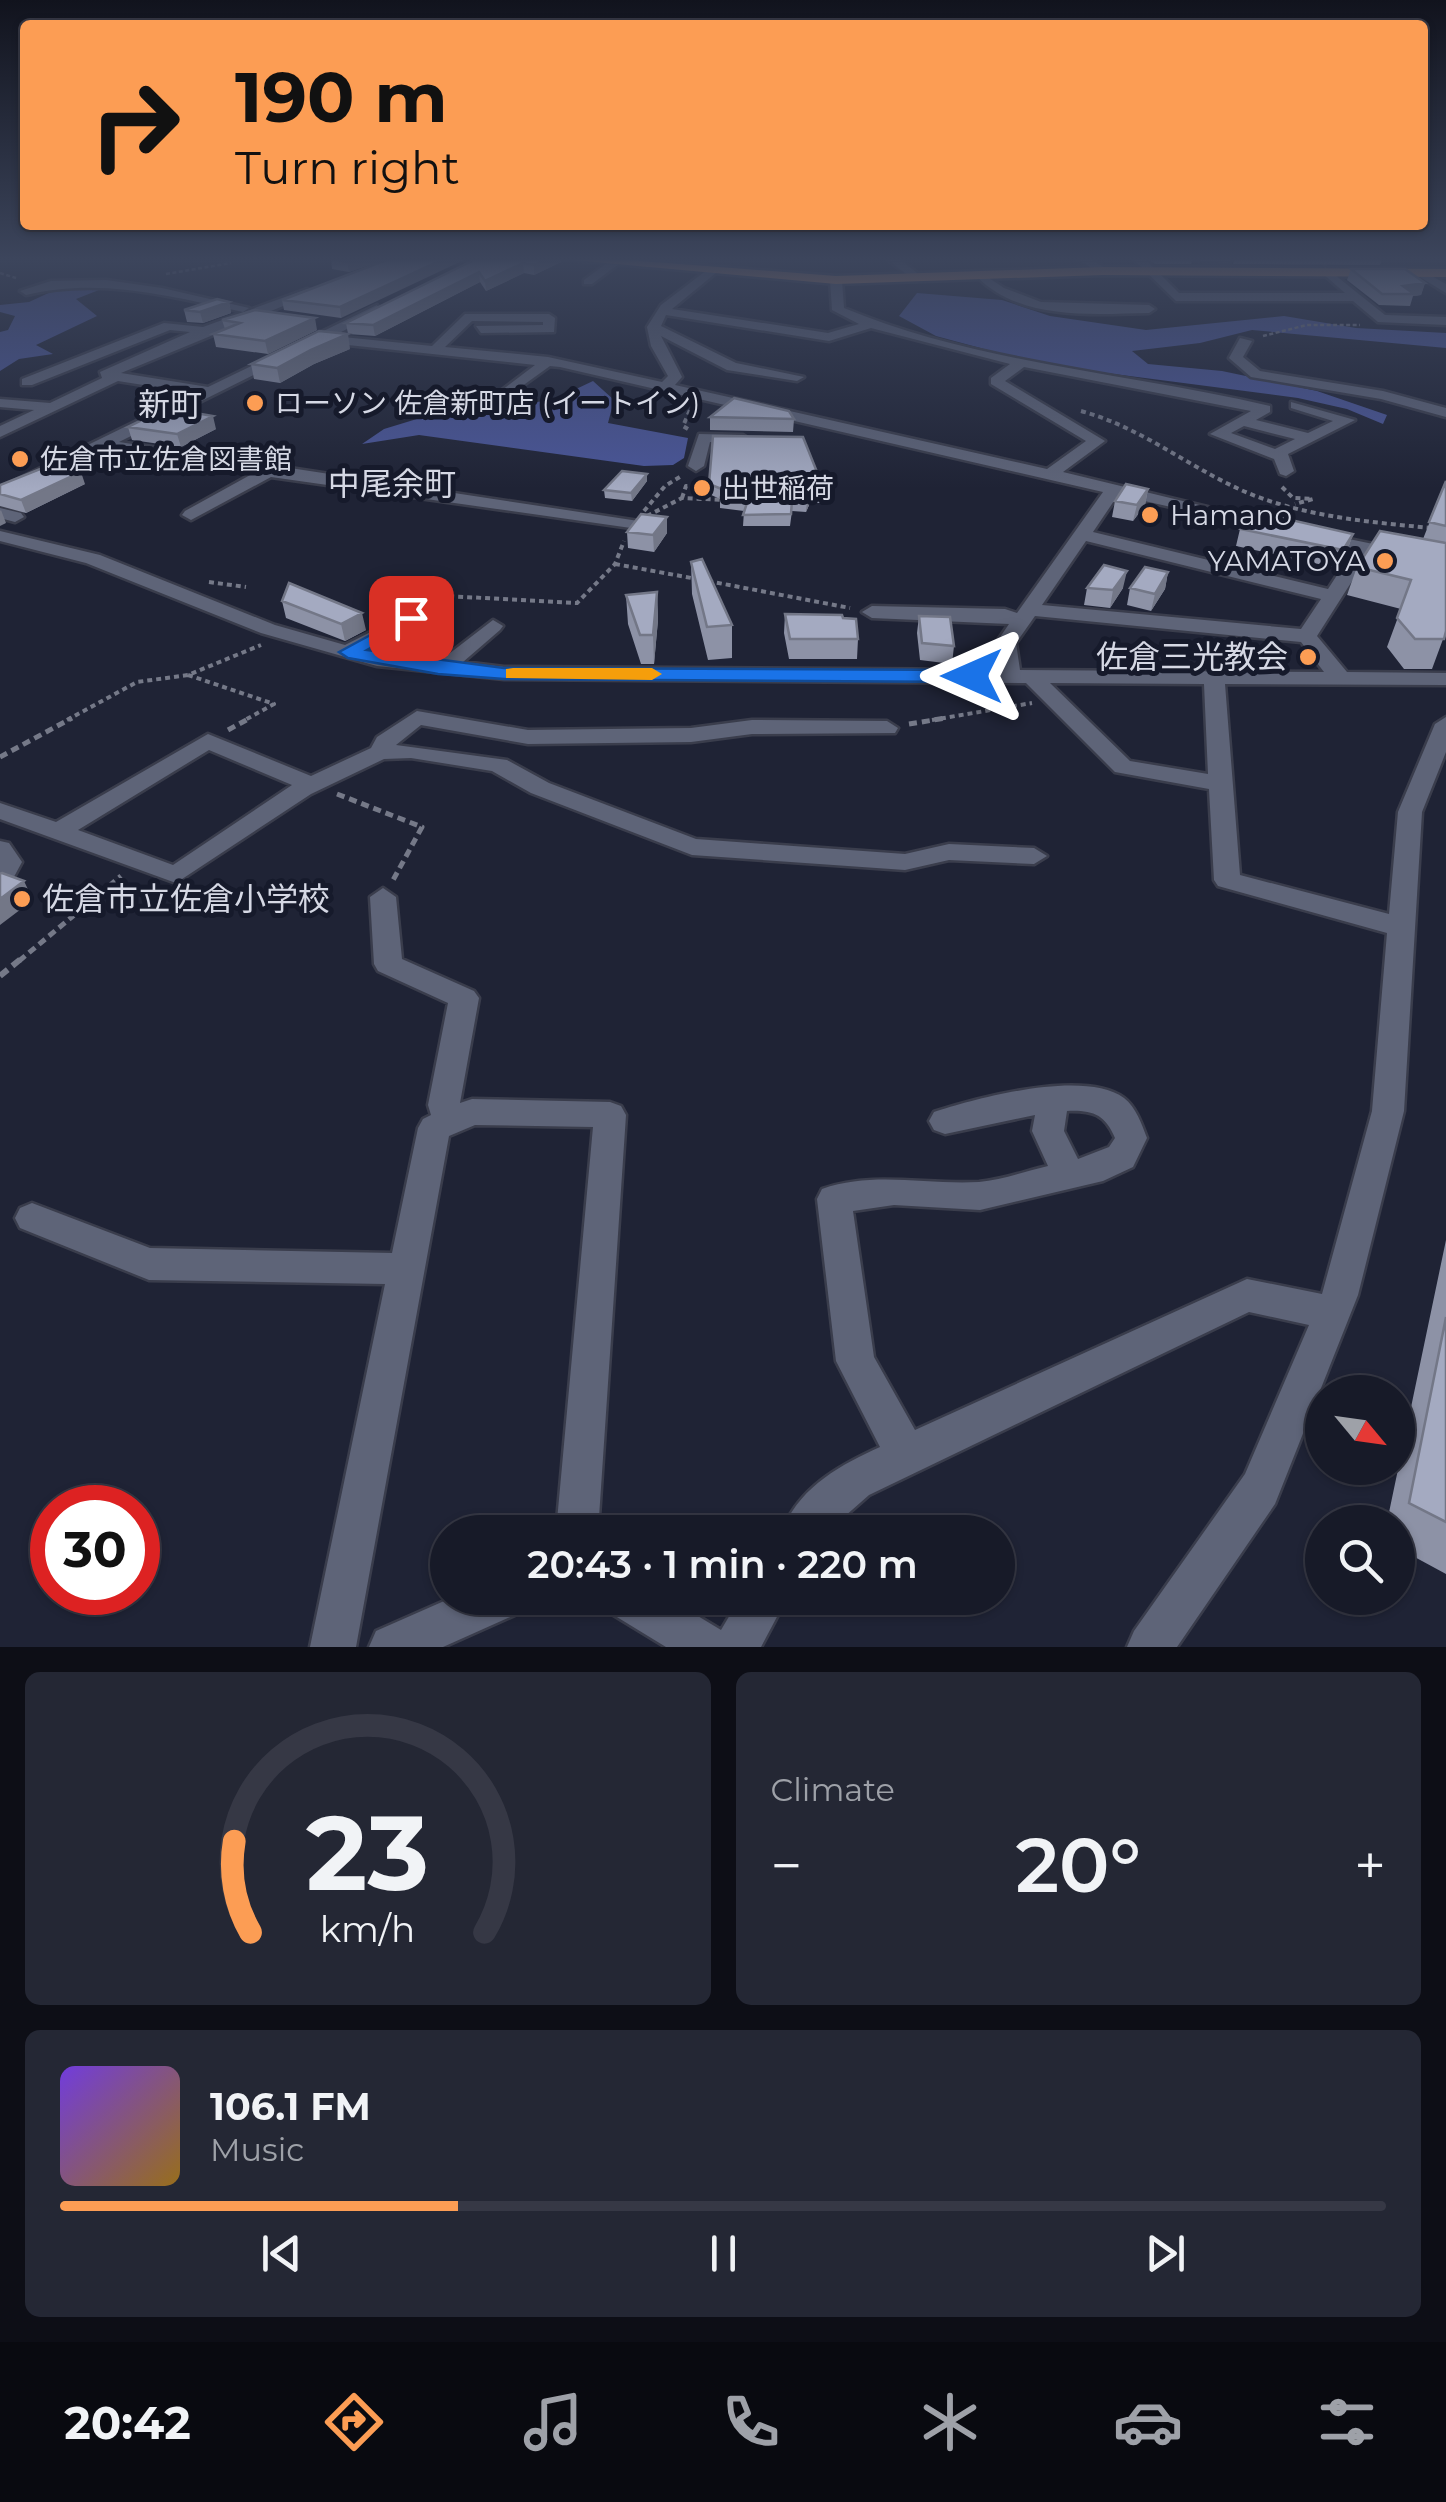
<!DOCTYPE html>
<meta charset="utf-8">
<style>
:root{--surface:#171a28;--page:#242734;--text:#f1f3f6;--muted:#9ea1a8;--line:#363845;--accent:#fc9d54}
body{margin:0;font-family:Montserrat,"Noto Sans JP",sans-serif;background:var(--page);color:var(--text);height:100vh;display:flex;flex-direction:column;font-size:38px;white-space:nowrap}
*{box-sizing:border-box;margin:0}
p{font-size:32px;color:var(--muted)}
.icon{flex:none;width:55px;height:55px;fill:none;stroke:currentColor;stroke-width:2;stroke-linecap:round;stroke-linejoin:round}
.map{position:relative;height:1647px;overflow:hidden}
.drawer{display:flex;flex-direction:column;gap:25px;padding:25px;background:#0d0e16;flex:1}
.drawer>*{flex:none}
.guide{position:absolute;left:20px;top:20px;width:1408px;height:210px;border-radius:10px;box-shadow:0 2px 8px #0004,0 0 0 2px var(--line);background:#fc9d54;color:#111;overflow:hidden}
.needle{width:65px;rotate:119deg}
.controls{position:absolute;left:1305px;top:1375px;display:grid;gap:20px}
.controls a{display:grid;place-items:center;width:110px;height:110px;border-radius:50%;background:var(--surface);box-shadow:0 2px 8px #0004,0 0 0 2px var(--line);font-size:50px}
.speed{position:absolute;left:30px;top:1485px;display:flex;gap:20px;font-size:50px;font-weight:700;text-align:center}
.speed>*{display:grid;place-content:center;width:130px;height:130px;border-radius:50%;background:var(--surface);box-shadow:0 2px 8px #0004,0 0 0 2px var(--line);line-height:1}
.speed .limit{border:15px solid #d22;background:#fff;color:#111}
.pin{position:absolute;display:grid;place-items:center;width:85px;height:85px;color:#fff;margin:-42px;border-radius:20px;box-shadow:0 5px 15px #0006}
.me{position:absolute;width:110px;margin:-55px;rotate:270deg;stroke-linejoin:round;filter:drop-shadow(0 0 8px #0008)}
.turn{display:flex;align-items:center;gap:35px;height:210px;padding:0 50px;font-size:45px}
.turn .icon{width:130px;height:130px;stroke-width:2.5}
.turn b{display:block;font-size:70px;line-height:85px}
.big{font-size:75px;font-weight:600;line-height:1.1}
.drawer .tile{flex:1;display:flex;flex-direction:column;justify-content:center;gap:15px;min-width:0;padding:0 35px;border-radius:15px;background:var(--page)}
.drawer .dial{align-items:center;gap:0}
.dial svg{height:260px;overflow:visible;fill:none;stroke:var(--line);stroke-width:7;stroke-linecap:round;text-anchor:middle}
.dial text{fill:var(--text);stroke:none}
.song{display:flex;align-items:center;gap:30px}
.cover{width:120px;height:120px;border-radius:15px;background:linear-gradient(135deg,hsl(260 70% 55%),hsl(40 70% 35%))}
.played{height:10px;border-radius:5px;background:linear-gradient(90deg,var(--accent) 30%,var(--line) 30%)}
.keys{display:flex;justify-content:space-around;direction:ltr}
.heat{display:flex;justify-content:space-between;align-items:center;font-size:55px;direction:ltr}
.drawer .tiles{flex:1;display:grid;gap:25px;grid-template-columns:1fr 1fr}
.tile:last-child{grid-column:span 2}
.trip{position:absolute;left:430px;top:1515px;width:585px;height:100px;border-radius:50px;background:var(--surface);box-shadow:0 2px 8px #0004,0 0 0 2px var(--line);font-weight:600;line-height:100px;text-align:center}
.menu{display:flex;height:160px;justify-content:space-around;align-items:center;background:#090a10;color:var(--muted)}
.menu .icon{width:70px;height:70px}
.menu .on{color:var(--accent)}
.menu b{font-size:45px;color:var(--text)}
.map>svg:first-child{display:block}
</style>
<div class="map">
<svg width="1446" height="1647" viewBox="0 0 1446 1647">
<rect width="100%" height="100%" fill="#1f2335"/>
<path fill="#4a5699" d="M 66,285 L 104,288 L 76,299 L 97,316 L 36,345 L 53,354 L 19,359 L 0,371 L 0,332 L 8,330 L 15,316 L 0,312 L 0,305 L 29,302 Z
M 917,293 L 1002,300 L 1050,316 L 1146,330 L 1284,316 L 1356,328 L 1446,333 L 1446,348 L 1252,330 L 1200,343 L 1132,351 L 1148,364 L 1222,371 L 1317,391 L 1387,415 L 1383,424 L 1347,409 L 1298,398 L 1091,371 L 999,353 L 936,336 L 899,316 Z
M 593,381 L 614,400 L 608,423 L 688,438 L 684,458 L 673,465 L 644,466 L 419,435 L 362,444 L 384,429 L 466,404 L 531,403 L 555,399 Z"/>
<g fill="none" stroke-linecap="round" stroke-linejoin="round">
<g stroke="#3a3d4c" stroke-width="5">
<path id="minor" d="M 887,259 L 899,259 L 925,279 L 915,281 Z
M 1078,259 L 1091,259 L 1109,271 L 1099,273 Z
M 1133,259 L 1145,259 L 1179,293 L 1345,293 L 1321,272 L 1325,267 L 1385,315 L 1446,317 L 1446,325 L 1378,322 L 1353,301 L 1176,301 Z
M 1179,259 L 1232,259 L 1233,260 L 1227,263 Z
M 610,261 L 620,263 L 592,284 L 584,284 L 584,280 Z
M 1419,269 L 1446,284 L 1446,293 L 1415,274 Z
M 707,270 L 717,272 L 672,309 L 828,333 L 859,324 L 832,310 L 830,280 L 836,277 L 842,280 L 844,308 C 978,364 1130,373 1270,406 L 1270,412 L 1256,420 L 1308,433 L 1333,421 L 1291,408 L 1291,402 L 1355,420 L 1288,454 L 1294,471 L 1286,476 L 1280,474 L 1274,459 L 1210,434 L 1251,411 L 1024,367 L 1005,381 L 1105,441 L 1063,472 L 1286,526 L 1277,531 L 1118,495 L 1093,532 L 1328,589 L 1354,549 L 1310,539 L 1310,531 L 1446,559 L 1446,571 L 1370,553 L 1317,636 L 1347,672 L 1446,673 L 1446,685 L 1225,684 L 1240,875 L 1389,914 L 1398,812 L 1435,724 L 1446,717 L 1446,752 L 1422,812 L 1404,1111 L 1358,1295 L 1275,1504 L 1177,1647 L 1127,1647 L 1134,1631 L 1245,1474 L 1309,1325 L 1249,1312 L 869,1495 L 827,1532 L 782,1532 C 798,1488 840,1465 880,1447 L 836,1361 L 817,1199 L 822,1189 C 874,1171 925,1185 979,1182 C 1001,1180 1026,1171 1048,1166 L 1032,1131 L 1035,1115 L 945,1134 L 934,1130 L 929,1121 L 934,1112 C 977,1098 1084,1069 1124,1098 C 1136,1107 1142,1125 1147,1138 L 1133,1167 L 1103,1181 L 980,1210 L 894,1205 L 853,1211 L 874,1357 L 915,1430 L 1247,1279 L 1322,1294 L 1372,1111 L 1387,933 L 1218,886 L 1214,880 L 1209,789 L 1115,772 L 1026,683 L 504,679 L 377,666 L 261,633 L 86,563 L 0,541 L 0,531 L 100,555 L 275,625 L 345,645 L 404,615 L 418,615 L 418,623 L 366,651 L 441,660 L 493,620 L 503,626 L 500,630 L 463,662 L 504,667 L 999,670 L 996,643 L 1009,624 L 872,618 L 862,612 L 872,606 L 1005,609 L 1017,613 L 1103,492 L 560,367 L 550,366 L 507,397 L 502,396 L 502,390 L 535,365 L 320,342 L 119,442 L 632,520 L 638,521 L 638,529 L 271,477 L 191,520 L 182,515 L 185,511 L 252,474 L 105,448 L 0,499 L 0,488 L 194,393 L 118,381 L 0,437 L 0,426 L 34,410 L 0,407 L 0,399 L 50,403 L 102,378 L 100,372 L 190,332 L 170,330 L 32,385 L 22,385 L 22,379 L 164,323 L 203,327 L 307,289 L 317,292 L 121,373 L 208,387 L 377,305 L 381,312 L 333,336 L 432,346 L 465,314 L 549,314 L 555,318 L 554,332 L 481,333 L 476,326 L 543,325 L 543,322 L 472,321 L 445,347 L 548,357 L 662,382 L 668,376 L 651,346 L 647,327 L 661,305 ZM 666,315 L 829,341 L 871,328 L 1010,364 L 991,378 L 991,384 L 1086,441 L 1047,469 L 675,385 L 682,377 L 661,336 L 727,370 L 797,381 L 804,377 L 736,363 L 661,326 ZM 1244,426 L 1295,439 L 1275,449 L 1231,433 ZM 1086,541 L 1321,599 L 1301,629 L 1042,605 ZM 1035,616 L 1301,642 L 1324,672 L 1020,670 L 1016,643 ZM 1050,683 L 1204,684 L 1208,774 L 1130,761 ZM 1067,1111 C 1092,1110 1105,1114 1115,1138 L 1109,1147 L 1078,1159 L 1064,1131 Z
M 983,274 L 1004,288 L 1041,302 L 1149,305 L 1155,309 L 1149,313 C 1091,314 1022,321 977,277 Z
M 106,280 L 162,288 L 249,308 L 243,312 C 171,296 99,277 26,295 L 20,291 L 51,281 Z
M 1240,338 L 1252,341 L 1243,357 L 1260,371 L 1383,391 L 1446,408 L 1446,417 L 1381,399 L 1251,377 L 1229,358 Z
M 699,434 L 743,435 L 751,440 L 743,445 L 710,442 L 704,466 L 696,471 L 688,466 Z
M 0,508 L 21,513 L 24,517 L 15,522 L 0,518 Z
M 417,711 L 528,730 L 691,728 L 752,720 L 887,721 L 898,728 L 895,733 L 752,734 L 691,742 L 528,744 L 421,725 L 396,745 L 507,760 L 549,783 L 696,839 L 905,854 L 949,844 L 1034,848 L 1047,856 L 1034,864 L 949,860 L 905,870 L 692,855 L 531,793 L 492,771 L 411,758 L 384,759 L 311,794 L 176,883 L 0,819 L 0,803 L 56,822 L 208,734 L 311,776 L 371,748 L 377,737 ZM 209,750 L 292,785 L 173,865 L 78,830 Z
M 0,841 L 9,843 L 22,862 L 9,886 L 0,889 Z
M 383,888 L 396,897 L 402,959 L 474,991 L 479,998 L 460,1103 L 472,1099 L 610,1102 L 621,1106 L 626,1115 L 598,1532 L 556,1532 L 593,1127 L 475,1125 L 449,1136 L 356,1647 L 310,1647 L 385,1284 L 149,1280 L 20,1228 L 15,1218 L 20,1208 L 32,1203 L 150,1248 L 392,1253 L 418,1128 L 423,1119 L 431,1115 L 428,1105 L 448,1003 L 378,971 L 374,964 L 370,897 Z
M 451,1598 L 523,1598 L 517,1614 L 443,1647 L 369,1647 L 376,1631 Z
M 606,1598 L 668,1598 L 721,1630 L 740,1598 L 787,1598 L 761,1647 L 666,1647 L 612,1614 Z"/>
</g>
<g stroke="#3a3d4c" stroke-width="5">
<path id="highway" d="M 562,259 L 615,259 L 836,276 L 1103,267 L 1446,269 L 1446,277 L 1103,275 L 836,284 Z"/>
</g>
<path stroke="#757988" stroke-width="2.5" stroke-dasharray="4 2.5" stroke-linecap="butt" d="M 0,273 L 16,278
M 166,274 L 231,263
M 1263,336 L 1307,325 L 1360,325"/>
<path stroke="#757988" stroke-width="4" stroke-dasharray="5 4" stroke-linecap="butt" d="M 1081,411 C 1140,427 1186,465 1241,490 C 1299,516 1368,522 1431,528
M 688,429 L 683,426 L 690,410
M 1282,487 L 1293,498 L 1313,499 L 1295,504
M 682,498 L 686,486 L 694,486
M 644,511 L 665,486 L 683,475
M 647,516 L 682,498 L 726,500
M 615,564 L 697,579
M 708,581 L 850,608
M 209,582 L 246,587
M 426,609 L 446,596 L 577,603 L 615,564 L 624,541
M 188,675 L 274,704 L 245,720
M 67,720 L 137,682 L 188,675 L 261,645
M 932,720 L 1032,703"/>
<path stroke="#757988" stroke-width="5" stroke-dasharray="8 5" stroke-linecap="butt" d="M 909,724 L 946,718
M 228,730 L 250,718
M 0,757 L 72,718
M 337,794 L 422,827 L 392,882
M 19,961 L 121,876"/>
<path stroke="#757988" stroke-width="6" stroke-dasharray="10 6" stroke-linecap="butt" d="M 0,976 L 22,958"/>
<use href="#minor" fill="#5e6478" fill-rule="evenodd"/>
<use href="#highway" fill="#dd9764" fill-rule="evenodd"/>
</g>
<path fill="#8d92a6" d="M 331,259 L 387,259 L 349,272 L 332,269 Z
M 389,259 L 341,318 L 284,310 L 282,300 Z
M 476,259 L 561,259 L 561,262 L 534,275 L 524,273 L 486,291 L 480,282 L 375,336 L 348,334 L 346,323 Z
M 1146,259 L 1192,259 L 1191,264 L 1155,264 Z
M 1235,259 L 1382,259 L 1380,265 L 1233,264 Z
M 1351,269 L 1425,283 L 1421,295 L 1413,296 L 1410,306 L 1379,305 L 1347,280 Z
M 229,302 L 231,313 L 203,323 L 187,322 L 184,310 Z
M 222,320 L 317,330 L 268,354 L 216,347 L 213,334 L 225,329 Z
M 350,349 L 314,364 L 280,383 L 254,379 L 251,364 Z
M 710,417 L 794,419 L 793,432 L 710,430 Z
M 128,427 L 216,429 L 181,447 L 132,440 Z
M 647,474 L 647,481 L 632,501 L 605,498 L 604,490 Z
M 1446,481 L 1446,631 L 1432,669 L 1404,669 L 1387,647 L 1401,609 L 1347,595 L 1357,567 L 1423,539 Z
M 85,484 L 26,513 L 0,506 L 0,485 Z
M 709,484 L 825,492 L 825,503 L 810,503 L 806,512 L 792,511 L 790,526 L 743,526 L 744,511 L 720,508 L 720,499 L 709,494 Z
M 1148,489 L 1145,505 L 1133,521 L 1112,517 L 1115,501 Z
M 1240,529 L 1353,534 L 1347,551 L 1337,568 L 1236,546 Z
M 627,532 L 667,533 L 654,552 L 628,548 Z
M 691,562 L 732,625 L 732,658 L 708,660 L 692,594 Z
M 1168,572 L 1165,589 L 1151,611 L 1127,605 L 1130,588 Z
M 1087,588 L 1123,588 L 1110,608 L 1084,605 Z
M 657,592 L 658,620 L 654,664 L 641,664 L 628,624 L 626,595 Z
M 282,601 L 366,630 L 345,641 L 286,618 Z
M 785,614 L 843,618 L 858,639 L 857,659 L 789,659 L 784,633 Z
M 919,616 L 954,646 L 952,664 L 920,660 L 917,633 Z
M 1446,1240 L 1446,1574 L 1398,1548 L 1398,1522 L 1387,1522 Z"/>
<path fill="#737787" d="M 357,259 L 387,259 L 349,272 L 347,262 Z
M 444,259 L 466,259 L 341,318 L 340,307 Z
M 547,259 L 561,259 L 561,262 L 534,275 L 534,265 Z
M 523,263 L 524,273 L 486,291 L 485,281 Z
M 479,272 L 480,282 L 375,336 L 373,325 Z
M 1425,283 L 1421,295 L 1413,296 L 1414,294 L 1403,286 Z
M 229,302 L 231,313 L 203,323 L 200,312 Z
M 315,318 L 317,330 L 268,354 L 265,341 Z
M 348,334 L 350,349 L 314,364 L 280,383 L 277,368 L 311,350 Z
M 213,416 L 216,429 L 181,447 L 177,434 Z
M 81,472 L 85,484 L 26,513 L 21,500 Z
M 647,474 L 647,481 L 632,501 L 631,493 Z
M 1148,489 L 1145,505 L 1133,521 L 1137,505 Z
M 811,492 L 810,503 L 806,512 L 807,501 Z
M 1,510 L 6,523 L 0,526 L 0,511 Z
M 667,517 L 667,533 L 654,552 L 653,535 Z
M 1353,534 L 1347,551 L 1337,568 L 1343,550 Z
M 1127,571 L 1123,588 L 1110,608 L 1113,590 Z
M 1168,572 L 1165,589 L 1151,611 L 1155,594 Z
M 657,592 L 658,620 L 654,664 L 653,635 Z
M 362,613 L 366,630 L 345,641 L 341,624 Z
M 24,881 L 33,900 L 0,925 L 0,899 Z"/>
<path fill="#a4aac1" stroke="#737787" stroke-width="2.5" d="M 331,259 L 357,259 L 347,262 Z
M 389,259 L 444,259 L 340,307 L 282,300 Z
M 476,259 L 547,259 L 534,265 L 523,263 L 485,281 L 479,272 L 373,325 L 346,323 Z
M 1351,269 L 1405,269 L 1425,283 L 1403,286 L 1414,294 L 1382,294 Z
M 217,299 L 229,302 L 200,312 L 184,310 Z
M 255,310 L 315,318 L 265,341 L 213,334 L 240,323 L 222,320 Z
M 319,331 L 348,334 L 311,350 L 277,368 L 251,364 Z
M 734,398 L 789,411 L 794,419 L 710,417 Z
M 167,408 L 213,416 L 177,434 L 128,427 Z
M 713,436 L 803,437 L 825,492 L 811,492 L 807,501 L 792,500 L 791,514 L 743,515 L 748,500 L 720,498 L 724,490 L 709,484 Z
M 50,465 L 81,472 L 21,500 L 0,494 L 0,485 Z
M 622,471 L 647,474 L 631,493 L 604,490 Z
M 1446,481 L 1446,526 L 1429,522 Z
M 1126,484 L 1148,489 L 1137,505 L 1115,501 Z
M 1251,511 L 1353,534 L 1343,550 L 1240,529 Z
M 641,514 L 667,517 L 653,535 L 627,532 Z
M 1380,531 L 1446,543 L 1446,631 L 1444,639 L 1415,639 L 1397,618 L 1411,580 L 1357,567 Z
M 702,559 L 732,625 L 707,627 L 691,562 Z
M 1104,565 L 1127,571 L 1113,590 L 1087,588 Z
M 1145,567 L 1168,572 L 1155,594 L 1130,588 Z
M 289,583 L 362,613 L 341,624 L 282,601 Z
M 657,592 L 653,635 L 640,635 L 626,595 Z
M 785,614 L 842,615 L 843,618 L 856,619 L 858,639 L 790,639 Z
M 919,616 L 950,617 L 954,646 L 922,643 Z
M 2,873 L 24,881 L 0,899 L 0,874 Z
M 1446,1317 L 1446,1522 L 1409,1503 Z"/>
<linearGradient id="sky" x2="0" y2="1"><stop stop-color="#11131d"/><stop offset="0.53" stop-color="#3c455c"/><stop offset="1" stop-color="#3c455c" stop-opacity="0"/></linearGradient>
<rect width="1446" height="489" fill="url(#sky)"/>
<path fill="#1a73e8" stroke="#114b97" stroke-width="2.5" d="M 411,613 L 417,615 L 417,622 L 367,650 L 504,668 L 972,670 L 982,676 L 972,682 L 504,679 L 438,674 L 348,658 L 339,652 Z"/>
<path fill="#f59e0b" d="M 513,668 L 652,668 L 662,674 L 652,680 L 506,678 L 506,669 Z"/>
<g fill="#fc9d54" stroke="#161a2b" stroke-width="4">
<circle cx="255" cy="403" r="10"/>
<circle cx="20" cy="459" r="10"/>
<circle cx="702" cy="488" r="10"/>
<circle cx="1150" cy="515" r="10"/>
<circle cx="1385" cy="561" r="10"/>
<circle cx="1308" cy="657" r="10"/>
<circle cx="22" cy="899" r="10"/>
</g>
<g text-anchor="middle" stroke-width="10" stroke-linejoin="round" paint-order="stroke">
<g font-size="28" fill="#d5d8e4" stroke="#161a2b" text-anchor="start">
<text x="275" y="413">ローソン 佐倉新町店 (イートイン)</text>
<text x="40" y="469">佐倉市立佐倉図書館</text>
<text x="722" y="498">出世稲荷</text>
<text x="1170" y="525">Hamano</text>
<text x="1365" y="571" text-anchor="end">YAMATOYA</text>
</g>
<g font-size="32" fill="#d5d8e4" stroke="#161a2b">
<text x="170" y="416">新町</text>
<text x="392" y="495">中尾余町</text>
</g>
<g font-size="32" fill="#d5d8e4" stroke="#161a2b" text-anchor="end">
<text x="1288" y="668">佐倉三光教会</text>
<text x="42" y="910" text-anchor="start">佐倉市立佐倉小学校</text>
</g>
</g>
</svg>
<div class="controls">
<a><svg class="needle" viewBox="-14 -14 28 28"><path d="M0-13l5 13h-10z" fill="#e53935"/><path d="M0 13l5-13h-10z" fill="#9ea1a8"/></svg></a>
<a><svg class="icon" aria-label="search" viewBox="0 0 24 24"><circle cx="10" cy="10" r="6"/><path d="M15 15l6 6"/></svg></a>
</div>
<div class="speed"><div class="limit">30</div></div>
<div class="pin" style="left:411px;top:618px;background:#d93025"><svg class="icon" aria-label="arrive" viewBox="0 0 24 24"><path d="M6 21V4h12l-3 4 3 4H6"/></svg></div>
<svg class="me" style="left:972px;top:676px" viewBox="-20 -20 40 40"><path d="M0-17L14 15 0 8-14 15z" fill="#1a73e8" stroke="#fff" stroke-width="4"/></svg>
<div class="trip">20:43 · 1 min · 220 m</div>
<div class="guide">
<div class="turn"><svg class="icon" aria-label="right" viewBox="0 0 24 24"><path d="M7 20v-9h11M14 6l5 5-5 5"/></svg><div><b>190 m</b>Turn right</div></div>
</div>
</div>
<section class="drawer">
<div class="tiles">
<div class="tile dial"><svg viewBox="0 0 100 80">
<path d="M14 69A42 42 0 1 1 86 69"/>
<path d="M14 69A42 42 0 0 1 9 41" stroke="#fc9d54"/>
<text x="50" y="56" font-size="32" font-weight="700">23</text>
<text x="50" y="72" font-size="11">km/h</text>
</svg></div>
<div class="tile"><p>Climate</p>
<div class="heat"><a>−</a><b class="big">20°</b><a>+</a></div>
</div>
<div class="tile">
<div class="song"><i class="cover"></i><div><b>106.1 FM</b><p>Music</p></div></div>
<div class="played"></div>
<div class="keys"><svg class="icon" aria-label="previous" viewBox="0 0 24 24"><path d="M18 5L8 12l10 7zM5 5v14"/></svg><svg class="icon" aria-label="pause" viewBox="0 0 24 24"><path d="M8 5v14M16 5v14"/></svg><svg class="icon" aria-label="next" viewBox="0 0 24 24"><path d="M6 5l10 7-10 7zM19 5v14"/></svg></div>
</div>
</div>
</section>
<nav class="menu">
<b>20:42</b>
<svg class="icon on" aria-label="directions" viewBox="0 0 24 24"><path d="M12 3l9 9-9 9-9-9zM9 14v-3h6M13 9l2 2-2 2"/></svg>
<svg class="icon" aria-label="music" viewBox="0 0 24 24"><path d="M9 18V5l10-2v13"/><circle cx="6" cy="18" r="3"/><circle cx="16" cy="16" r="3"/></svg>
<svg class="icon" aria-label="phone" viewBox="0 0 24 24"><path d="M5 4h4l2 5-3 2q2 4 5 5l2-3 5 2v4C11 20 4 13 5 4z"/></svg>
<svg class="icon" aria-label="climate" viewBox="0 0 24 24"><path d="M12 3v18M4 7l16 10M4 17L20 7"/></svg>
<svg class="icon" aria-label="car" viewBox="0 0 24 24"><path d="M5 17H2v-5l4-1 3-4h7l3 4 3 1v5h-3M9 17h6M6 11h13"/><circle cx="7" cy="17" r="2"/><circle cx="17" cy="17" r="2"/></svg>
<svg class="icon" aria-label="filters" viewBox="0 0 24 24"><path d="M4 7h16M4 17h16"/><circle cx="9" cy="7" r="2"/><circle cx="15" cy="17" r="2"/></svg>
</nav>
